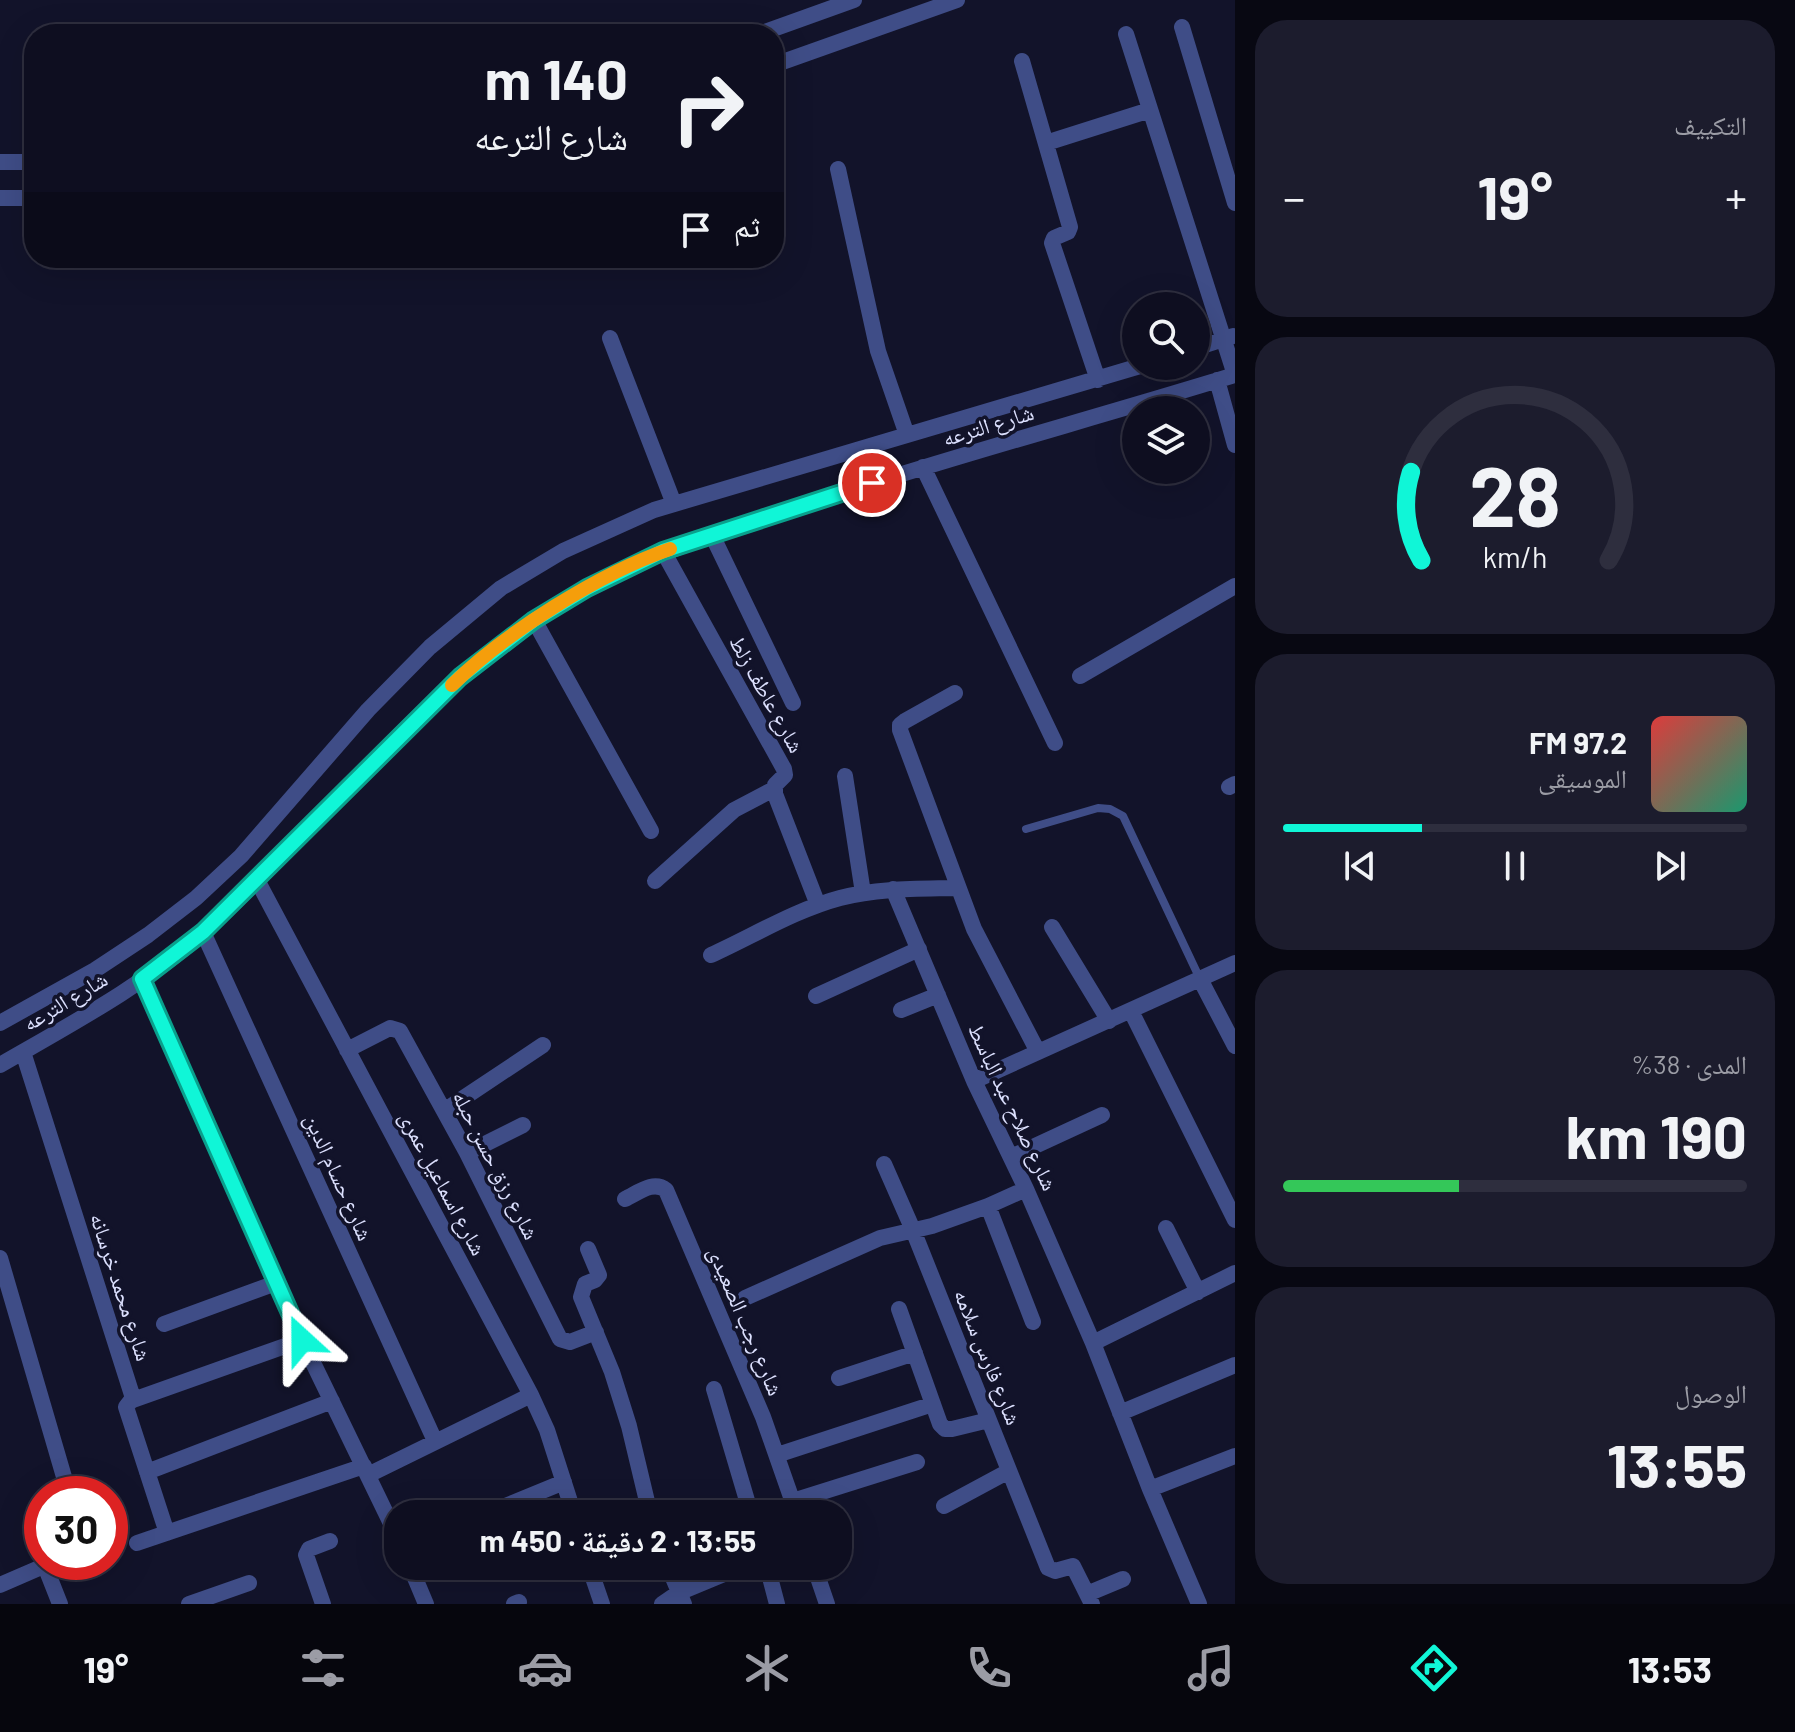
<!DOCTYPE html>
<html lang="ar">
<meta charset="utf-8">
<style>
:root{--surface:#0e0e20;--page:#1c1c2d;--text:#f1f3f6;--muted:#9b9ca5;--line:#2e2e3e;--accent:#10f6d7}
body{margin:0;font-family:Barlow,"Noto Naskh Arabic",sans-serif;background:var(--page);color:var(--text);direction:rtl;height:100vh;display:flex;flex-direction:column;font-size:30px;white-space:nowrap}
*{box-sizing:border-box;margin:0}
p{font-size:26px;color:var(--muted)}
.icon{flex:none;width:44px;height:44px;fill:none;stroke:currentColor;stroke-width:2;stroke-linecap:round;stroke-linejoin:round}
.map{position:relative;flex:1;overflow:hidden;direction:ltr}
.sheet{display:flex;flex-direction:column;gap:20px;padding:20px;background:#080812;width:560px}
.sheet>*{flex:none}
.banner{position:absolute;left:24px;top:24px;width:760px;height:244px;border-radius:32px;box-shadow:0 8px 32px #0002,0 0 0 2px var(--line);direction:rtl;background:#0e0e20;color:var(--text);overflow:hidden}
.controls{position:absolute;left:1122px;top:292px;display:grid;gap:16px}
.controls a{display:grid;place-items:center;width:88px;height:88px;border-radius:50%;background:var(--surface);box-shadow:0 8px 32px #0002,0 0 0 2px var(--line);font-size:40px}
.speed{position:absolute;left:24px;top:1476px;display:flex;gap:16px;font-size:40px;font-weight:700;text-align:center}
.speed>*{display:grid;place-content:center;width:104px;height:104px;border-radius:50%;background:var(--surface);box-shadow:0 8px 32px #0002,0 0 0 2px var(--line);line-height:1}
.speed .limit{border:12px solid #d22;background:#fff;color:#111}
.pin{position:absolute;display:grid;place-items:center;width:68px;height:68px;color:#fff;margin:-34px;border:4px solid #fff;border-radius:50%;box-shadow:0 2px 8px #0007}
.me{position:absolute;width:88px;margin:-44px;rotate:336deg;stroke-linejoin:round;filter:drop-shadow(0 0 6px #0008)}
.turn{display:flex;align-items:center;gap:28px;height:168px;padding:0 24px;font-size:36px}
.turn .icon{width:104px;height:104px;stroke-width:2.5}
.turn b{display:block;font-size:56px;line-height:68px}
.then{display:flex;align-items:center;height:76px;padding:0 24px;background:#0003;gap:16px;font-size:30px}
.big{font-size:60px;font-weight:700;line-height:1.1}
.sheet .card{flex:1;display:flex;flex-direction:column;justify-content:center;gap:12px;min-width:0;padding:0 28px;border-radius:32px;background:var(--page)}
.sheet .dial{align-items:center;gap:0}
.dial svg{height:208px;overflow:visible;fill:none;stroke:var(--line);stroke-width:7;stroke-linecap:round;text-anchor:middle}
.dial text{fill:var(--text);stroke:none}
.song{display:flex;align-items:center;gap:24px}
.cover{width:96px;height:96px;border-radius:12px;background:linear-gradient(135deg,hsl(0 70% 55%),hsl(160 70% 35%))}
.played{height:8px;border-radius:4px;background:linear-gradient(90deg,var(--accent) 30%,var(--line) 30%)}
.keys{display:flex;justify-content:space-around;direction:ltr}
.heat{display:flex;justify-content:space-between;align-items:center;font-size:44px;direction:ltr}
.charge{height:12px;border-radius:6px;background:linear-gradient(90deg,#34c759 38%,var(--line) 0)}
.trip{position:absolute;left:384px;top:1500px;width:468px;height:80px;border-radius:32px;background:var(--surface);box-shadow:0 8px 32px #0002,0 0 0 2px var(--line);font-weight:700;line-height:80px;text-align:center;direction:rtl}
.menu{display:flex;height:128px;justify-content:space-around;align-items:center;background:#06060d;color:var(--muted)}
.menu .icon{width:56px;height:56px}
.menu .selected{color:var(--accent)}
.menu b{font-size:36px;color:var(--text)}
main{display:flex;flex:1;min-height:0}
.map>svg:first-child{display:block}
</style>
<main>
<section class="sheet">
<div class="card"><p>التكييف</p>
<div class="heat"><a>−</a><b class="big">19°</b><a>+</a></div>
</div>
<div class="card dial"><svg viewBox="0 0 100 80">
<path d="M14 69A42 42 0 1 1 86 69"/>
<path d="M14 69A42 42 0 0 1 10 35" stroke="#10f6d7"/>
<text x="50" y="56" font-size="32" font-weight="700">28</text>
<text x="50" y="72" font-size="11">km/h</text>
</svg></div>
<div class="card">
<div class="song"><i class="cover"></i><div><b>97.2 FM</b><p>الموسيقى</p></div></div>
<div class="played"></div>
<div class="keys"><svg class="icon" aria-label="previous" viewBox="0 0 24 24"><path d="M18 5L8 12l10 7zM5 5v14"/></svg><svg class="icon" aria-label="pause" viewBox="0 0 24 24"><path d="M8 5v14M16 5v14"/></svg><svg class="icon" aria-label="next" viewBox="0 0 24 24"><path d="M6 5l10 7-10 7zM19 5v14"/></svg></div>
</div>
<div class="card"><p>المدى · 38%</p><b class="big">190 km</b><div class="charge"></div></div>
<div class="card"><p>الوصول</p><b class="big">13:55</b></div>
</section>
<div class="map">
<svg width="1235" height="1604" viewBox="0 0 1235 1604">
<rect width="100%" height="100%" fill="#12132a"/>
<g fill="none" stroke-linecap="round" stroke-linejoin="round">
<path stroke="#3f4d87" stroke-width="8" d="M 1026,829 L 1098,808 L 1110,809 L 1123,816 L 1200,979"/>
<path stroke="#3f4d87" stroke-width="16" d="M 1182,27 L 1235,203
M 759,34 L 854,0
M 1022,61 L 1070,227 L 1068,232 L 1054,238 L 1052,243 L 1098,380
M 774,65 L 957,0
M 1046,143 L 1150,110
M 0,162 L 34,162
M 838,169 L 878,351 L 907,435
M 0,198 L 34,198
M 610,338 L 674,504
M 1196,348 L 1233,336
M 1217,380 L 1235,445
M 923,467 L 1055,743
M 712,535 L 793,703
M 663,551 L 784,769 L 785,775 L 775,785 L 775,794 L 818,905
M 534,620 L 651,831
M 1080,676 L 1235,586
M 955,693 L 905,721 L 900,725 L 900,730 L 974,929 L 1038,1052
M 845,776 L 863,893
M 1229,787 L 1235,784
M 257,880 L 531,1395 L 547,1430 L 574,1514
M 655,881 L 734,810 L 774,789
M 893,889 L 974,1081 L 1026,1189 L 1093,1343 L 1150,1489 L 1199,1604
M 1052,927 L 1109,1021
M 203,932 L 435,1441
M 711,955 C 753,936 795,910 840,898 C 879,888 918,889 957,888
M 142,979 L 302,1340 L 398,1538
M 1200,979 L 1235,1046
M 816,996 L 919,949
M 901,1010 L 938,995
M 1131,1011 L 1235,1220
M 0,1023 L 95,970 L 148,935 L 196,898 L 241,856 L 368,710 L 430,647 L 501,588 L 563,551 L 654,510 L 1140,366
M 347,1050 L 390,1028 L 400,1031 L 467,1153 L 560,1339 L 570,1342 L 596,1332
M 23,1052 L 133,1398 L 126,1407 L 167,1533
M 0,1065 C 71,1024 145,985 206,930 C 316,829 409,708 532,621 C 615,563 704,539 798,507 C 942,459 1089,420 1235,375 L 1126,34
M 974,1081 L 1235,963
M 444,1111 L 543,1045
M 467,1153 L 523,1125
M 1011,1157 L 1102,1115
M 884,1164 L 913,1230 L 1048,1568 L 1055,1571 L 1073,1566 L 1092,1604
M 625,1199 C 638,1193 653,1180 666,1190 L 763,1417 L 797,1514
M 988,1206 L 1033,1322
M 1166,1228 L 1198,1292
M 588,1249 L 599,1275 L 595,1280 L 585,1284 L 581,1297 L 612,1372 L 629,1426 L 650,1514
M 0,1258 L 69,1494
M 745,1298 L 880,1238 L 932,1226 L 988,1206 L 1026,1189
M 899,1309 L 940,1424 L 945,1429 L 952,1429 L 989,1420
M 164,1324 L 276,1283
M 1093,1343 L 1235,1273
M 839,1378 L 915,1353
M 714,1389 L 751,1514
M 133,1400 L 302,1340
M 1120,1413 L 1235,1365
M 777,1455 L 933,1404
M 147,1472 L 332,1401
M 368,1475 L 531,1395
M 1150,1489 L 1235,1456
M 793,1501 L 917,1462
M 944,1506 L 1009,1471
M 486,1514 L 564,1482
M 137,1543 L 364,1466
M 45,1566 L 60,1604
M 410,1566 L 426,1604
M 589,1566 L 602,1604
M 668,1566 L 684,1604
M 767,1566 L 777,1604
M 814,1566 L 827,1604
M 0,1585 L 53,1562
M 1087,1594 L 1123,1579
M 189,1604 L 249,1583
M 323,1604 L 306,1555 L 309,1549 L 330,1541
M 514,1604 L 519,1602
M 662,1604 L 678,1593 L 743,1566"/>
</g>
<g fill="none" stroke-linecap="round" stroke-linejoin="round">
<g stroke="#0aa08c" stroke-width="20">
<path id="route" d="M 302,1340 L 142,979 L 203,932 L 460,677 L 534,620 L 587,588 L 663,551 L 872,483"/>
</g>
<use href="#route" stroke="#10f6d7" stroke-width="14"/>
<path stroke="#f59e0b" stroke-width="14" d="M 452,685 C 505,633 600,573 670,549"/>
</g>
<g text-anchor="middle" stroke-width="7" stroke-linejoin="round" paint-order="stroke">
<g font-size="22" fill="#dce0fe" stroke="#12132a">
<text transform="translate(988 425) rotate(-17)" y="8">شارع الترعه</text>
<text transform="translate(767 694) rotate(61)" y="8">شارع عاطف زلط</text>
<text transform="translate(65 1001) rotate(-31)" y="8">شارع الترعه</text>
<text transform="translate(1013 1107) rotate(65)" y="8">شارع صلاح عبد الباسط</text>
<text transform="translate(496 1165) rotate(63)" y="8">شارع رزق حسن حبله</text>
<text transform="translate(339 1177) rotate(66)" y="8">شارع حسام الدين</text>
<text transform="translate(443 1183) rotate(62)" y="8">شارع اسماعيل عمرى</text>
<text transform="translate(121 1287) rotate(72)" y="8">شارع محمد خرسانه</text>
<text transform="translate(746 1321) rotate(67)" y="8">شارع رجب الصعيدى</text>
<text transform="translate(988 1357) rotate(68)" y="8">شارع فارس سلامه</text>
</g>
</g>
</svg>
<div class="controls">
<a><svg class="icon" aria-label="search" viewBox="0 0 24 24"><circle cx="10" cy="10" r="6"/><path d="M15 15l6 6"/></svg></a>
<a><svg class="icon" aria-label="layers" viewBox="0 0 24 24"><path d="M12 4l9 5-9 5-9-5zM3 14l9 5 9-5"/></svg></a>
</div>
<div class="speed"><div class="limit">30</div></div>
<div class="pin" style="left:872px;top:483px;background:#d93025"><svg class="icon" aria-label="arrive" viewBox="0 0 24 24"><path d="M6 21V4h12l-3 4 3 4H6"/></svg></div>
<svg class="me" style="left:302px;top:1340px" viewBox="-20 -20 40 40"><path d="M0-17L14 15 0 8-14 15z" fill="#10f6d7" stroke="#fff" stroke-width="4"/></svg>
<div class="trip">13:55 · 2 دقيقة · 450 m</div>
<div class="banner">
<div class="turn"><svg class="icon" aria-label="right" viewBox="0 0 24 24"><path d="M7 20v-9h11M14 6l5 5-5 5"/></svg><div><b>140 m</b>شارع الترعه</div></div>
<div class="then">ثم<svg class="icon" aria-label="arrive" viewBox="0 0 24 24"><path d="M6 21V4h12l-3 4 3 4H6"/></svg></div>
</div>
</div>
</main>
<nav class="menu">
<b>13:53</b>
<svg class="icon selected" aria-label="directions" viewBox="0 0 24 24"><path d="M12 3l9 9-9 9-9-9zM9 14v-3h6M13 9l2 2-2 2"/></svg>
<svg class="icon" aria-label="music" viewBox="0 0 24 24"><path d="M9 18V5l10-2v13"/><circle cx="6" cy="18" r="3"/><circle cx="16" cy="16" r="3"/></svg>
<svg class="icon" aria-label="phone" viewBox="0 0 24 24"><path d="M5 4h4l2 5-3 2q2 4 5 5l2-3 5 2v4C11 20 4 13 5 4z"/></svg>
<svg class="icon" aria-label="climate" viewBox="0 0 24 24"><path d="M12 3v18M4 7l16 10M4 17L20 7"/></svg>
<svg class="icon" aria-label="car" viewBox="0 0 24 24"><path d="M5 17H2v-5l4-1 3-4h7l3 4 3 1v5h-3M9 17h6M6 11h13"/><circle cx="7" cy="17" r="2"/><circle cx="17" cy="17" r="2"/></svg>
<svg class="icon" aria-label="filters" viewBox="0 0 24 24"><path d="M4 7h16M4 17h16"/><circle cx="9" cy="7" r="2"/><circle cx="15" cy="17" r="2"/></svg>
<b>19°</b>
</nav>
